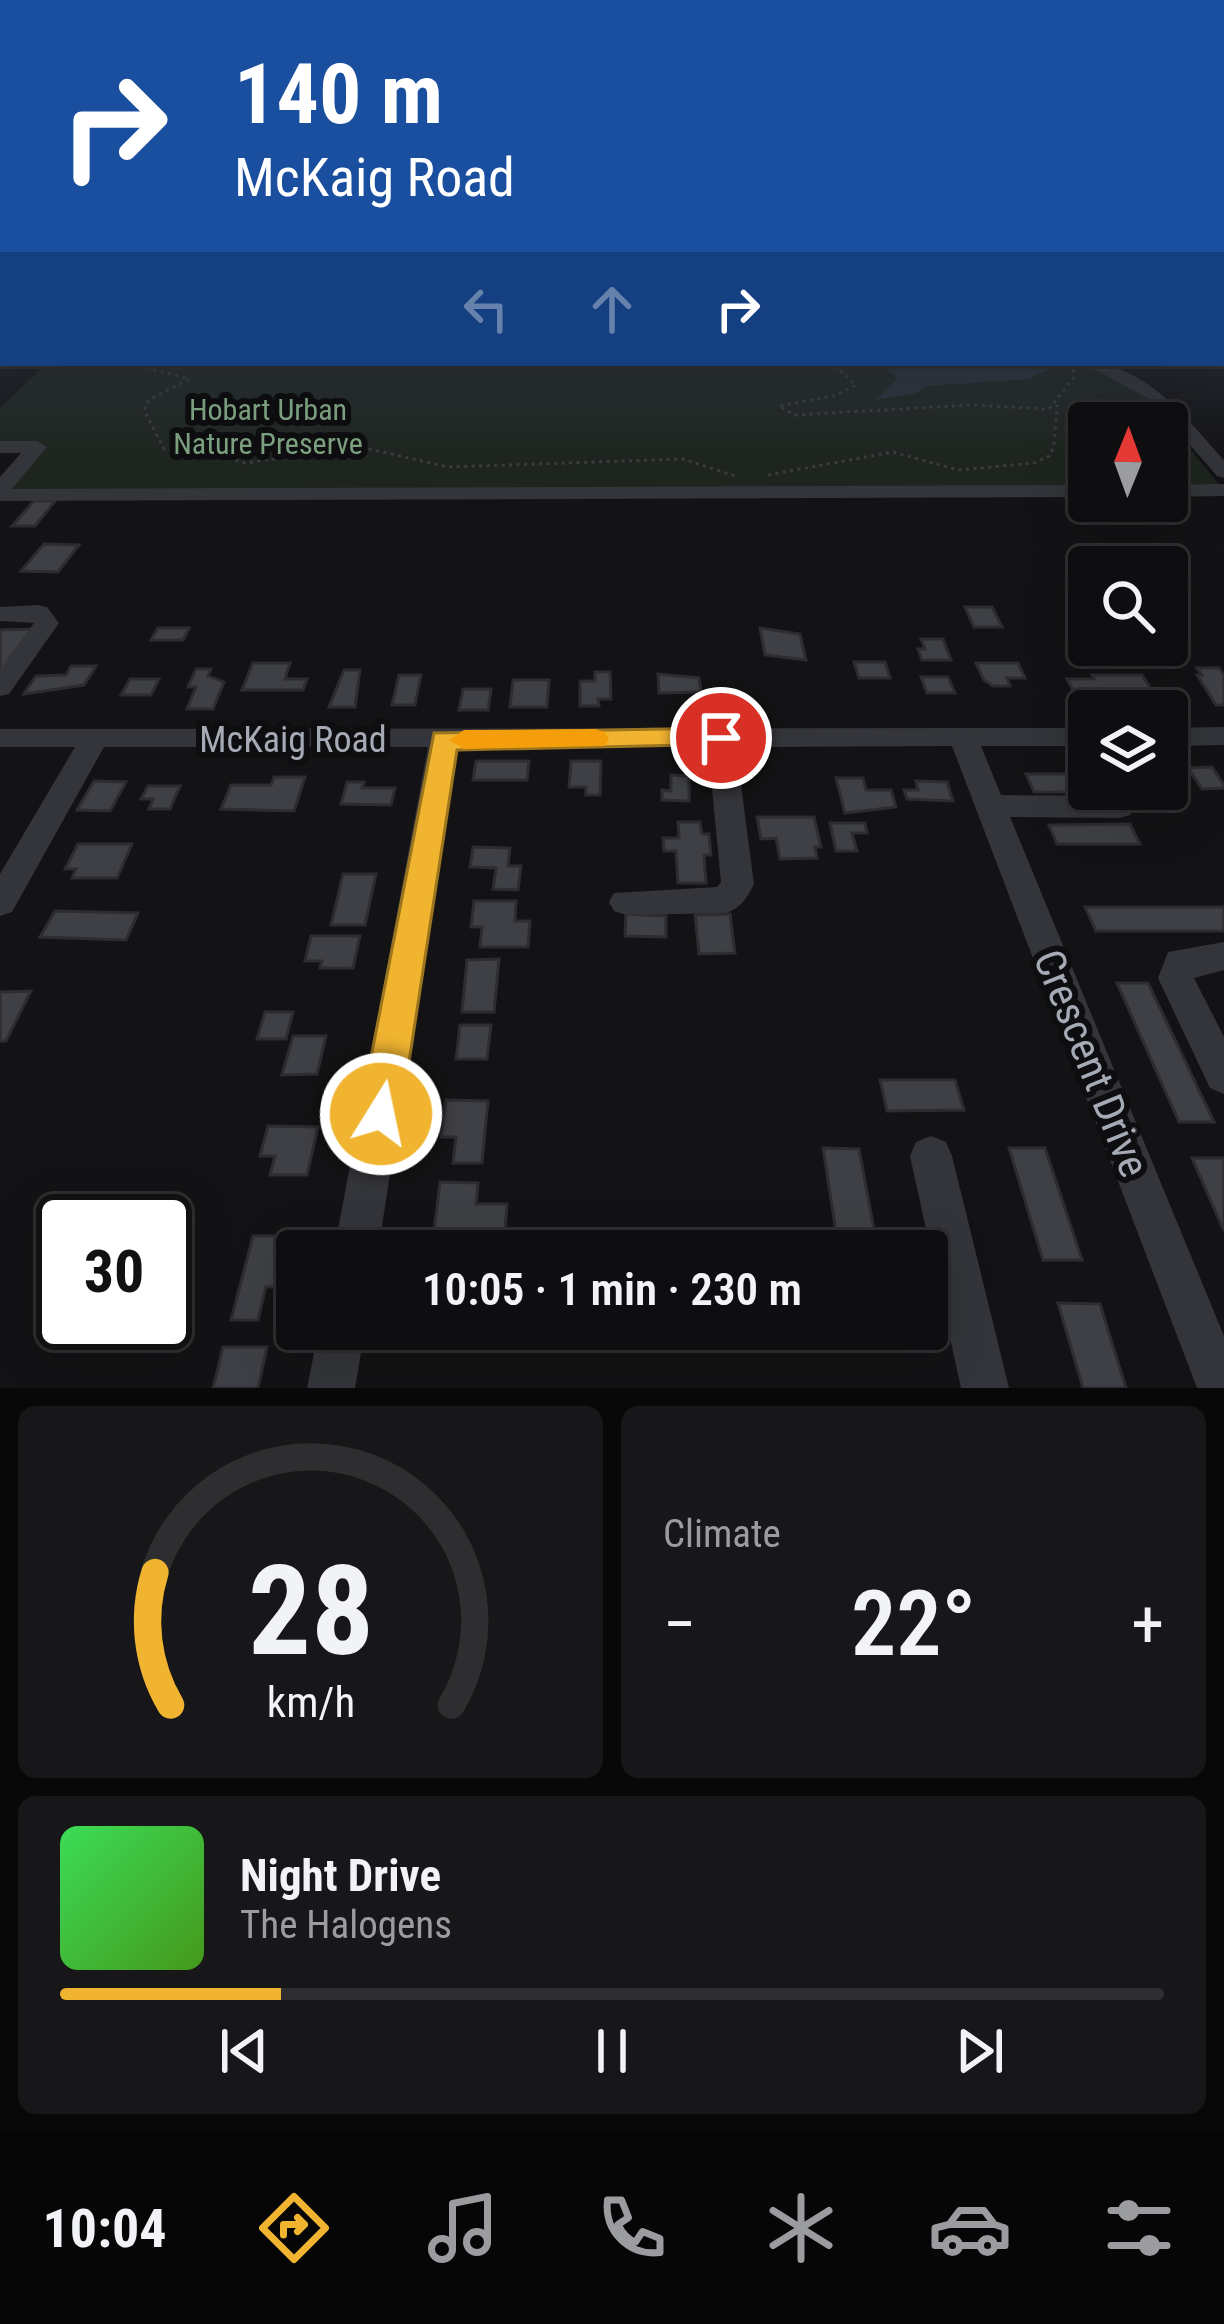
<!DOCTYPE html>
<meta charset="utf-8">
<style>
:root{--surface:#0e0e10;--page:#171719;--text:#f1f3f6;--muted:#9b9c9f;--line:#2e2e30;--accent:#f0b430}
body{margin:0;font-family:"Roboto Condensed",sans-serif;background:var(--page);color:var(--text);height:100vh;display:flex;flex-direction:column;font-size:45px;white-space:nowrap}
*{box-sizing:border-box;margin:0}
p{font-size:39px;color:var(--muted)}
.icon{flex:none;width:66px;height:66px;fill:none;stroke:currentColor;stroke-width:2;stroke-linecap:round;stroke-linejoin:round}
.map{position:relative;height:1388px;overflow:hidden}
.sheet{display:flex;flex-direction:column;gap:18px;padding:18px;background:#080809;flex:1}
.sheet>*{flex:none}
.banner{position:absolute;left:0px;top:0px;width:1224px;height:366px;box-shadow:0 12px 48px #0002,0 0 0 3px var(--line);background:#1a4fa0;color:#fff;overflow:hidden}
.needle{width:78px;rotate:1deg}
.buttons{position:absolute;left:1068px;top:402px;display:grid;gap:24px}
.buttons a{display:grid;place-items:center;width:120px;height:120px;border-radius:12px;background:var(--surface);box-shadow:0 12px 48px #0002,0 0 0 3px var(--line);font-size:60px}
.speed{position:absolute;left:36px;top:1194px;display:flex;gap:24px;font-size:60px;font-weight:700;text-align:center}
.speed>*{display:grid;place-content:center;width:156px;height:156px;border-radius:50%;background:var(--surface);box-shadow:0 12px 48px #0002,0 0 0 3px var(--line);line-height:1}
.speed .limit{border:6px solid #111;border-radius:18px;background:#fff;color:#111}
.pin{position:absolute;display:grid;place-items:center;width:102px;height:102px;color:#fff;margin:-51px;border:6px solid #fff;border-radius:50%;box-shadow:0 3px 12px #0007}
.me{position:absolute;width:132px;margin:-66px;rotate:10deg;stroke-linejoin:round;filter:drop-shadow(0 0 9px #0008)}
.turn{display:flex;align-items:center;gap:42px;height:252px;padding:0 36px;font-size:54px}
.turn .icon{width:156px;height:156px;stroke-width:2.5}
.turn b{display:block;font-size:84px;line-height:102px}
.lanes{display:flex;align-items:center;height:114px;padding:0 36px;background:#0003;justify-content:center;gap:60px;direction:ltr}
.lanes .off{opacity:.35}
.big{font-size:90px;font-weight:600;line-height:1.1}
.sheet .card{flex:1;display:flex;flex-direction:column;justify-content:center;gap:18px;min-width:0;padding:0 42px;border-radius:18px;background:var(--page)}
.sheet .dial{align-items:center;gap:0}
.dial svg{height:312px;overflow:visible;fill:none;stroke:var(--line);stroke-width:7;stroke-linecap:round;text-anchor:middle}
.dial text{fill:var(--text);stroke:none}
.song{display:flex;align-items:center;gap:36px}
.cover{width:144px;height:144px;border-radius:18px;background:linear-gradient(135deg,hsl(130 70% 55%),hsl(100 70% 35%))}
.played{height:12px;border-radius:6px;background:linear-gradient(90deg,var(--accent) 20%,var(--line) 20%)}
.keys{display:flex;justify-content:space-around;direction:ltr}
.heat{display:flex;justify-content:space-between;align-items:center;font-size:66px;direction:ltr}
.sheet .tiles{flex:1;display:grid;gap:18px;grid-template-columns:1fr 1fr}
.card:last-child{grid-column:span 2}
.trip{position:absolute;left:276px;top:1230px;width:672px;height:120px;border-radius:12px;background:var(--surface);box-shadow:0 12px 48px #0002,0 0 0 3px var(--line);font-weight:600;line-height:120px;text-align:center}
.tabs{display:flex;height:192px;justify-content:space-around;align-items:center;background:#060606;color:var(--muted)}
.tabs .icon{width:84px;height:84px}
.tabs .selected{color:var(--accent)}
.tabs b{font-size:54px;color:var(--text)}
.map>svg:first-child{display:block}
</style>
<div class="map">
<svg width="1224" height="1388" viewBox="0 0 1224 1388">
<rect width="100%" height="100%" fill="#131315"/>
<path fill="#1e251f" d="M 47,363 L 1088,363 L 1141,389 L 1222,488 L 1167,488 L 1167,423 L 1089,423 L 1089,488 L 0,495 L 36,448 L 0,447 L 0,408 Z"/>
<path fill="#2a3239" d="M 873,363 L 1061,363 L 1029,379 L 927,386 L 916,393 L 875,400 L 898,379 L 882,364 Z"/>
<path fill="#3f4045" stroke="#2d2d31" stroke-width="3" d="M 34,501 L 55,501 L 35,526 L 12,526 Z
M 44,544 L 79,545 L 58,572 L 21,571 Z
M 965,607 L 992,607 L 1002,627 L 974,627 Z
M 158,628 L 189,628 L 183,640 L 151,640 Z
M 760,628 L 800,634 L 806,660 L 765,655 Z
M 32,629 L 0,676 L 0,630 Z
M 921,639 L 943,639 L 951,660 L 922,660 L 918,649 L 925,649 Z
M 854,662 L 885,662 L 890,678 L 859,678 Z
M 253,663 L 290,663 L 285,679 L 307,679 L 303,690 L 242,690 Z
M 976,663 L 1018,663 L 1025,678 L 1007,678 L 1010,686 L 993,686 L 984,680 Z
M 71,666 L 96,666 L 84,685 L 24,694 L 36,676 L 66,675 Z
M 1197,668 L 1219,668 L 1224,675 L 1224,705 L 1216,705 L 1197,675 L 1202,675 Z
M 196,669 L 211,669 L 208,676 L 224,682 L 213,709 L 187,709 L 196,687 L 188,687 Z
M 344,670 L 360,670 L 355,707 L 329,707 Z
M 595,672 L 610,672 L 611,699 L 598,699 L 599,706 L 580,706 L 580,681 L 595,681 Z
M 658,674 L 699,678 L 701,692 L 659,693 Z
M 399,675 L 421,675 L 415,705 L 392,705 Z
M 1092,675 L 1142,675 L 1153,692 L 1074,692 L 1067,679 L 1094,679 Z
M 921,677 L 948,677 L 955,693 L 927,693 Z
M 130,679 L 159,679 L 151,695 L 121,695 Z
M 513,680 L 549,680 L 547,707 L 510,707 Z
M 463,689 L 491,689 L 488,710 L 459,710 Z
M 476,761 L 529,761 L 527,780 L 473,780 Z
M 571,761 L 601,761 L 600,795 L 586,795 L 586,787 L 569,787 Z
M 1212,767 L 1224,785 L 1224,788 L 1202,789 L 1188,768 Z
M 1026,774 L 1089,774 L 1089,789 L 1113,792 L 1034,792 Z
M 671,775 L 689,776 L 689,801 L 662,800 L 662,790 L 671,791 Z
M 274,777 L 305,777 L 294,811 L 221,809 L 231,785 L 271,785 Z
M 836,778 L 863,778 L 866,790 L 891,790 L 896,807 L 845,813 Z
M 94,781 L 126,782 L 110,811 L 77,810 Z
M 916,781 L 947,782 L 953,801 L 907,799 L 904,790 L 918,790 Z
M 347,782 L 364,782 L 362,788 L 395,788 L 391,805 L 341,804 Z
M 148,786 L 180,786 L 170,809 L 149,809 L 153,799 L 141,799 Z
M 757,817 L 814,817 L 821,847 L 815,847 L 817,858 L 780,859 L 776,838 L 761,839 Z
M 678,822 L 700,822 L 702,834 L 709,834 L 711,855 L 704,855 L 706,883 L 678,883 L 676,851 L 664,851 L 663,838 L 679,838 Z
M 830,823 L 865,823 L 867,833 L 852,833 L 857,851 L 836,851 Z
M 1130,824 L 1140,844 L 1057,844 L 1049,825 Z
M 78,844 L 132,844 L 117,878 L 72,878 L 76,869 L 65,869 Z
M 473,847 L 510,848 L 508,866 L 521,866 L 518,890 L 493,889 L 496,868 L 470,867 Z
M 343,874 L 376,874 L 365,925 L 331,925 Z
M 474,901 L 516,901 L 515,921 L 530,921 L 528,947 L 480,947 L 482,927 L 471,927 Z
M 1085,907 L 1224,907 L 1224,931 L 1096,931 Z
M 55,911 L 138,913 L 126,940 L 40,937 Z
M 626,914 L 666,916 L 666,937 L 625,936 Z
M 730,914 L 735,953 L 699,954 L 695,915 Z
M 311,936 L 360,936 L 353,968 L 320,968 L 322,961 L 305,961 Z
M 499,959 L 494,1012 L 462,1012 L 467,960 Z
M 1117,983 L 1148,983 L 1214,1122 L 1179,1122 Z
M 31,991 L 6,1041 L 0,1041 L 0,992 Z
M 265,1012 L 293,1012 L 286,1039 L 257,1039 Z
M 460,1025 L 491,1025 L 487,1059 L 456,1059 Z
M 293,1036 L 326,1036 L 317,1074 L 282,1075 Z
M 880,1080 L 955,1080 L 964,1110 L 887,1111 Z
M 446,1100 L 488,1101 L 482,1163 L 453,1163 L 456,1137 L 441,1137 Z
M 268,1126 L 318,1127 L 307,1175 L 270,1175 L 275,1156 L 260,1156 Z
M 823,1148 L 859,1149 L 878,1251 L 839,1251 Z
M 1009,1148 L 1045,1148 L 1082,1260 L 1043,1260 Z
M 1192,1158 L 1224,1158 L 1224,1231 Z
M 440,1182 L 478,1183 L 476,1204 L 507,1204 L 505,1231 L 434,1231 Z
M 253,1236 L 292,1236 L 280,1287 L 266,1287 L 258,1320 L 231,1320 Z
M 1058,1303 L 1100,1304 L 1126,1388 L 1083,1388 Z
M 852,1329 L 892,1329 L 896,1349 L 855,1349 Z
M 223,1347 L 267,1347 L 258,1388 L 213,1388 Z"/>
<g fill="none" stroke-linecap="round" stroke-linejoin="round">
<path stroke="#3a3c41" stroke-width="3" stroke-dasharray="3 4.5" stroke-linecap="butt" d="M 145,363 L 143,367 L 189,379 L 149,400 L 144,410 L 164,449 L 209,452 L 245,463 L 361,447 L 448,467 L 683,459 L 735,476
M 796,363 L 838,369 L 856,385 L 837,395 L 779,406 L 795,415 L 970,405 L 1049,409 L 1074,377 L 1073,365
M 768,475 L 893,452 L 958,470 L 1034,463 L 1049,456 L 1054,446 L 1057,405"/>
<path fill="#34353a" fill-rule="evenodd" d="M 1221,295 L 1224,295 L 1224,303 L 1221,303 Z
M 3,326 L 3,338 L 0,339 L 0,327 Z
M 1083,363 C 1146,363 1185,417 1224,460 L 1224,478 L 1217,476 L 1151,400 Z
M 0,441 L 37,441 L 47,447 L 12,489 L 1089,485 L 1089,497 L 0,501 L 0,477 L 21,453 L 0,453 Z
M 1224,484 L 1224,496 L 1167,497 L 1167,485 Z
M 38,605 L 47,607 L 59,623 L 9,694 L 0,696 L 0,669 L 34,623 L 0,621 L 0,607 Z
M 1224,727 L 1224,745 L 1167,746 L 1167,728 Z
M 1089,728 L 1089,746 L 981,746 L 1001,795 L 1119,796 L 1130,799 L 1134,807 L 1130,815 L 1119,818 L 1010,817 L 1224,1336 L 1224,1388 L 1197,1388 L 952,746 L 736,747 L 754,884 C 747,898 741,908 726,913 L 626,915 L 614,911 L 609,902 L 614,893 L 717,887 L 721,882 L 708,747 L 457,747 L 378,1251 L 334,1251 L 428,747 L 104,747 L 12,912 L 0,916 L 0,874 L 75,747 L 0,747 L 0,729 Z
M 1224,942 L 1224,970 L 1194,978 L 1224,1037 L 1224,1094 L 1210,1088 L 1158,978 L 1168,952 Z
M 931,1136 L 946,1142 L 952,1156 L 1009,1388 L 961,1388 L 910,1156 L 916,1142 Z
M 319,1329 L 365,1329 L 355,1388 L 307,1388 Z"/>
</g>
<linearGradient id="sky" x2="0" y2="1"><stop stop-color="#0a0a0c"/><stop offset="0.58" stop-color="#333946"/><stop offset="1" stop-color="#333946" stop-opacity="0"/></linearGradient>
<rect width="1224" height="461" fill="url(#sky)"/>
<path fill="#f0b430" stroke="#9c751f" stroke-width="3" d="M 721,728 L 731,731 L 735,738 L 731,744 L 457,750 L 401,1114 L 395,1127 L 381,1132 L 366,1127 L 360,1114 L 434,733 Z"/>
<path fill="#f59e0b" d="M 595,729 L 605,732 L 609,739 L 605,746 L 464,749 L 449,740 L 464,730 Z"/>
<g text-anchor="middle" stroke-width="12" stroke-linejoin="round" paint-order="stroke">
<g font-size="30" fill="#7ca07f" stroke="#0e0e10">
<text x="268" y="420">Hobart Urban<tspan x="268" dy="34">Nature Preserve</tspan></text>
</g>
<g font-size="36" fill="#a5aab5" stroke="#0e0e10">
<text x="293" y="752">McKaig Road</text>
</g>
<g font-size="42" fill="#a5aab5" stroke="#0e0e10">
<text transform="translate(1092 1063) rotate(68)" y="15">Crescent Drive</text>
</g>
</g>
</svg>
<div class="buttons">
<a><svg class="needle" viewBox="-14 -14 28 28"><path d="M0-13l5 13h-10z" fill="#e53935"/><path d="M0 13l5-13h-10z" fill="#9b9c9f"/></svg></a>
<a><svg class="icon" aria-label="search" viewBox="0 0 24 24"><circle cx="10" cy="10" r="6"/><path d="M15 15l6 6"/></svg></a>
<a><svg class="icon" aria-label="layers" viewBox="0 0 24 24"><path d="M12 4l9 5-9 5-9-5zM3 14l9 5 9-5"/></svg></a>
</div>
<div class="speed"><div class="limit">30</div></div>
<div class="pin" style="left:721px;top:738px;background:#d93025"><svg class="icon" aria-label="arrive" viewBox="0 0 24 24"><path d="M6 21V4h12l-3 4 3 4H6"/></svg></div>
<svg class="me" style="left:381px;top:1114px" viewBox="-20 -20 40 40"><circle r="17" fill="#f0b430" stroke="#fff" stroke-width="3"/><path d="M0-11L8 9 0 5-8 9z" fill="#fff"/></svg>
<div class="trip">10:05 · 1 min · 230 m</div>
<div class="banner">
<div class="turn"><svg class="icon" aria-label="right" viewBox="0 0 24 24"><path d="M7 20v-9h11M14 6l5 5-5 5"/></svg><div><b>140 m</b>McKaig Road</div></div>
<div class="lanes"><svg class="icon off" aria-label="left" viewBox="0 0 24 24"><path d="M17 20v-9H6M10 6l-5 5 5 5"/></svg><svg class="icon off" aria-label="ahead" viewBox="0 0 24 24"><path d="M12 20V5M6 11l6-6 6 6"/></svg><svg class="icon" aria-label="right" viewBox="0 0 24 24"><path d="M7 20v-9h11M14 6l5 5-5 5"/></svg></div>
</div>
</div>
<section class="sheet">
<div class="tiles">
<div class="card dial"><svg viewBox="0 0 100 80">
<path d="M14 69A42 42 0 1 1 86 69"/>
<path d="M14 69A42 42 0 0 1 10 35" stroke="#f0b430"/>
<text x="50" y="56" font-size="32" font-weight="700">28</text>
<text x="50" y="72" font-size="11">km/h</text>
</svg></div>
<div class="card"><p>Climate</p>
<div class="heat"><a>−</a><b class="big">22°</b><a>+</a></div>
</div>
<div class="card">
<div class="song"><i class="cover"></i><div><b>Night Drive</b><p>The Halogens</p></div></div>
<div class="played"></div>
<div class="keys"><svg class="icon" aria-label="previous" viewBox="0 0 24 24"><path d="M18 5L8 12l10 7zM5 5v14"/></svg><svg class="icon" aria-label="pause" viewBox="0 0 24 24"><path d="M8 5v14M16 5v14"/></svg><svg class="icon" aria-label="next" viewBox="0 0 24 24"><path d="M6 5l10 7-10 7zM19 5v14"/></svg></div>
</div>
</div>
</section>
<nav class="tabs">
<b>10:04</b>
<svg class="icon selected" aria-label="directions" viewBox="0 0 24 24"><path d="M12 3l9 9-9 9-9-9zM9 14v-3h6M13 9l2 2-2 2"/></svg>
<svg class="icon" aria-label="music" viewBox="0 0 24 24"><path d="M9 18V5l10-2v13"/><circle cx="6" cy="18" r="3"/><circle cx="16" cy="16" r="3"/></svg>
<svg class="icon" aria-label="phone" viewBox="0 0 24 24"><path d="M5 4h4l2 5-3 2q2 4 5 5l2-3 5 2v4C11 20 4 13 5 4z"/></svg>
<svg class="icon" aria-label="climate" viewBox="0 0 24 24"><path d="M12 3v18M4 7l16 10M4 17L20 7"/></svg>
<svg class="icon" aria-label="car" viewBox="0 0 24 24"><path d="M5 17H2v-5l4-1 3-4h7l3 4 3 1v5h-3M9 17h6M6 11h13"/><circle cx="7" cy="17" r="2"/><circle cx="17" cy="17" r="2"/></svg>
<svg class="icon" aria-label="filters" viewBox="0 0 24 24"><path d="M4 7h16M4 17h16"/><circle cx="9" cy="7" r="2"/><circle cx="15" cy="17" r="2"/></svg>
</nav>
